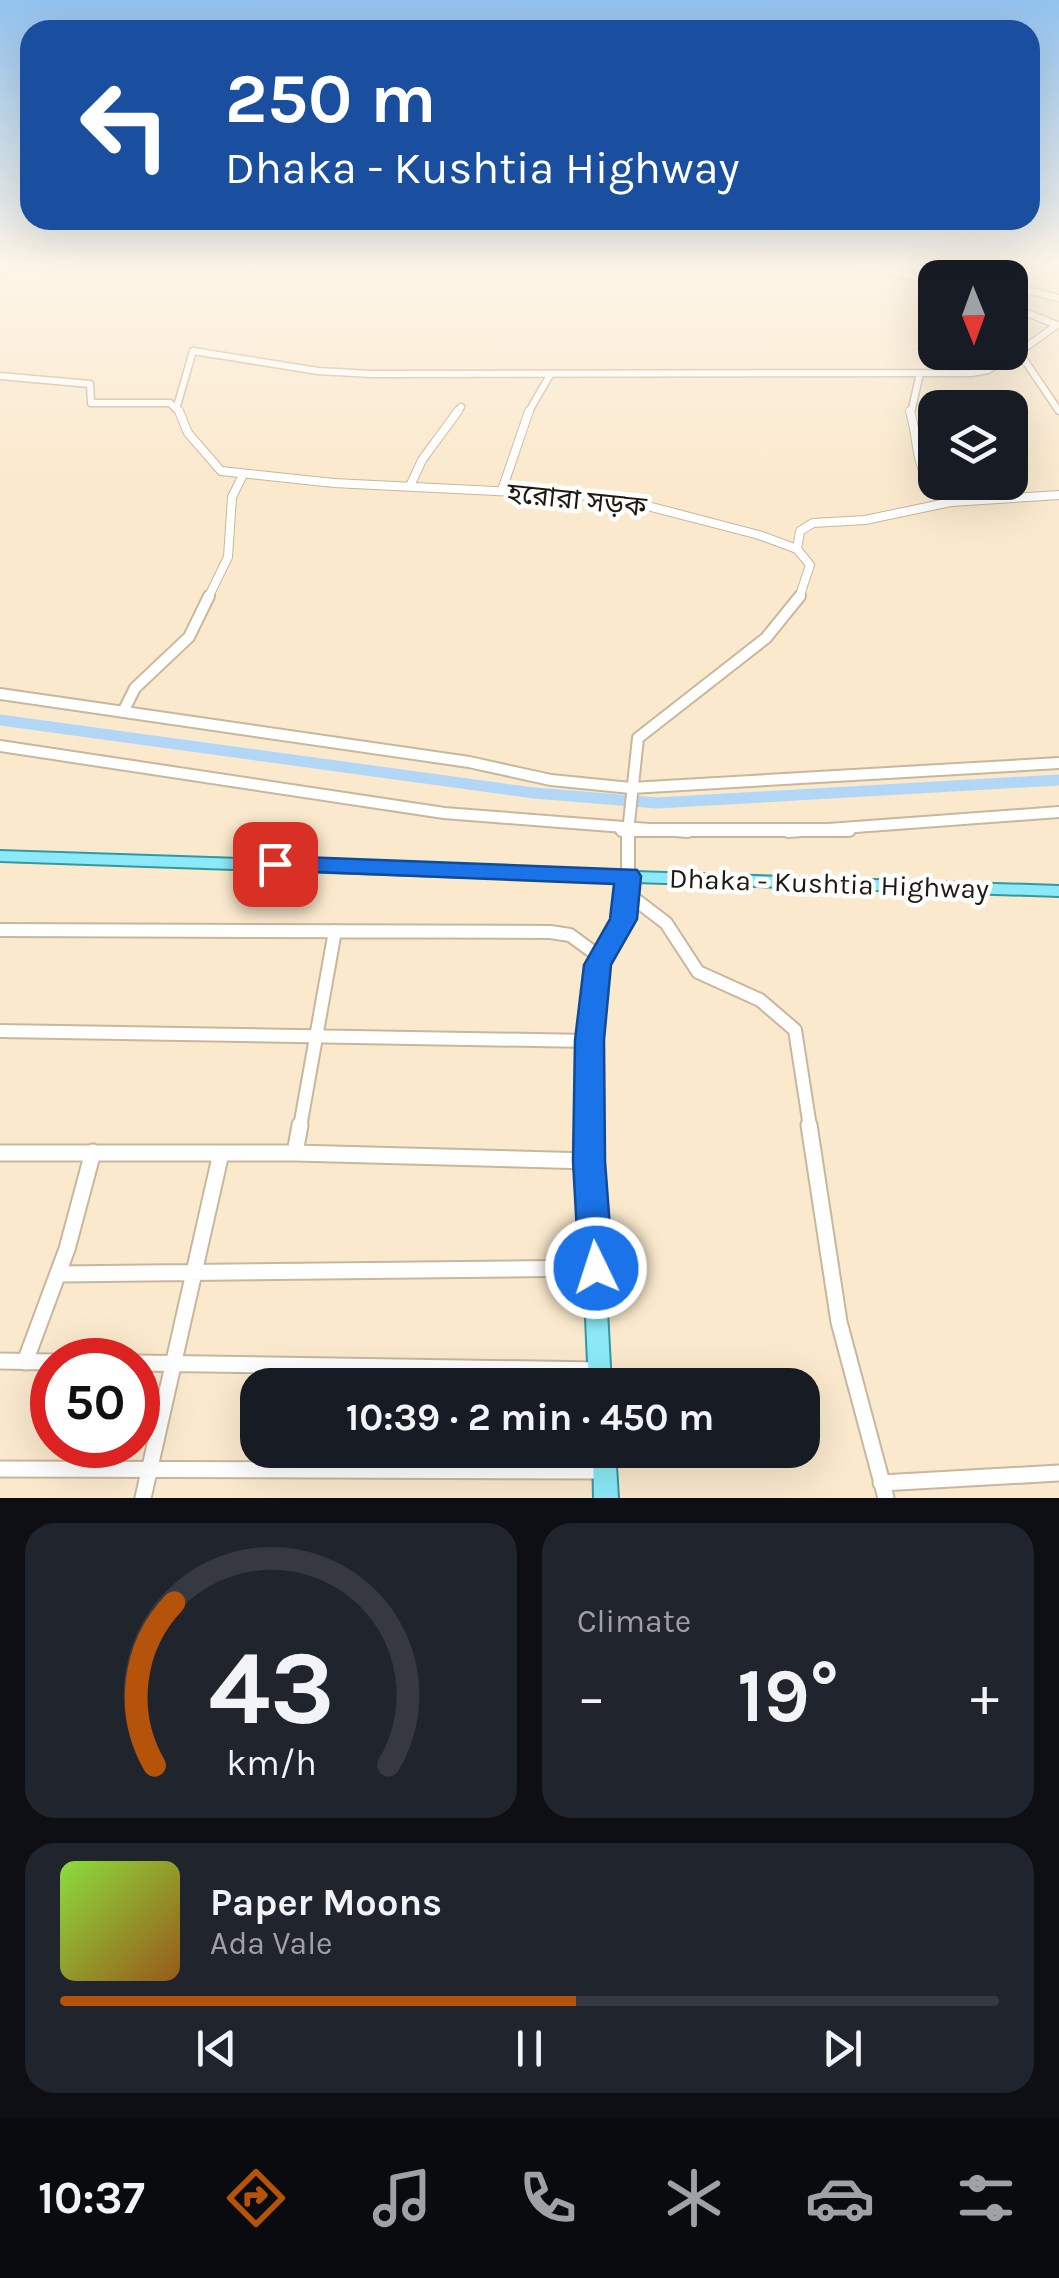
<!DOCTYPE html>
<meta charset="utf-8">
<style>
:root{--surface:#171b24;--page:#20242c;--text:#f1f3f6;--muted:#9ea1a6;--line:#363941;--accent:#b45309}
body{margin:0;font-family:Karla,"Noto Sans Bengali",sans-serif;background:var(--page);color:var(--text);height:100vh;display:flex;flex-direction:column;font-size:38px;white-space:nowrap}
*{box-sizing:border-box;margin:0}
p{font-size:32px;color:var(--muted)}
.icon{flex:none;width:55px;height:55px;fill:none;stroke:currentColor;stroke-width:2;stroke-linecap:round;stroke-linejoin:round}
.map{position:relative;height:1498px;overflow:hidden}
.details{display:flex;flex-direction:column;gap:25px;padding:25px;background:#0d0f14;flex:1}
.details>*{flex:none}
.banner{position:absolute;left:20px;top:20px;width:1020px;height:210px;border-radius:30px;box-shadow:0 10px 40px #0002;background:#1a4fa0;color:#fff;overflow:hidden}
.needle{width:65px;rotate:179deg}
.fabs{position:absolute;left:918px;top:260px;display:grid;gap:20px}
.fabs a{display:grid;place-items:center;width:110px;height:110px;border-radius:20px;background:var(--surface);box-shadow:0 10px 40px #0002;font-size:50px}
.speed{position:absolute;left:30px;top:1338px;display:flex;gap:20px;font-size:50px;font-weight:700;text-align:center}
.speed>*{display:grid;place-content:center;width:130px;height:130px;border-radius:50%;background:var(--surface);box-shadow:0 10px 40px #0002;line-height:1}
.speed .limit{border:15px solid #d22;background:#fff;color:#111}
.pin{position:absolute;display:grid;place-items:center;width:85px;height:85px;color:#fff;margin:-42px;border-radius:20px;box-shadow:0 5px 15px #0006}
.me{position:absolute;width:110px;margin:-55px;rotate:356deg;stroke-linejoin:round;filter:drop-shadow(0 0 8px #0008)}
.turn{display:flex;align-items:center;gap:35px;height:210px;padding:0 40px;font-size:45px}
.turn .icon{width:130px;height:130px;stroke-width:2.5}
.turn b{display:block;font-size:70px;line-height:85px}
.big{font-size:75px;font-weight:700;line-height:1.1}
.details .widget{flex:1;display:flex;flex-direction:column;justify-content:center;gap:15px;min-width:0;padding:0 35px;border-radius:30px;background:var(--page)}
.details .dial{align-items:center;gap:0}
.dial svg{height:260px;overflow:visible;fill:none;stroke:var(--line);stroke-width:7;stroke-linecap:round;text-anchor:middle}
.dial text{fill:var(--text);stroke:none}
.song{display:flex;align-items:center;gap:30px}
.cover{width:120px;height:120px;border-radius:15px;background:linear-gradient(135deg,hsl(90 70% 55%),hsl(30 70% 35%))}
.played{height:10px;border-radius:5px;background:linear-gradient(90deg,var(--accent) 55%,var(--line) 55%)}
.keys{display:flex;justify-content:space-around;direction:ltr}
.heat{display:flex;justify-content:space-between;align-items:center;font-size:55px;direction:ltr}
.details .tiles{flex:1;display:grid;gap:25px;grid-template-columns:1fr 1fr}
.widget:last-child{grid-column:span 2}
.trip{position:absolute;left:240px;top:1368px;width:580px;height:100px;border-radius:30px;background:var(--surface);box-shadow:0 10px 40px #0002;font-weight:700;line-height:100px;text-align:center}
.tab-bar{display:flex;height:160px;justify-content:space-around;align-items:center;background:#090b0e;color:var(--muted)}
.tab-bar .icon{width:70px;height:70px}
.tab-bar .selected{color:var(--accent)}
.tab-bar b{font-size:45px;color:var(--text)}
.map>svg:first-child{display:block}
</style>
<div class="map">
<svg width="1059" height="1498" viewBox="0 0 1059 1498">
<rect width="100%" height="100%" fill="#fae9cd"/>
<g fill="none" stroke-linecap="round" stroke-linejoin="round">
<path stroke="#b2d7f6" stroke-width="11" d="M 0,720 L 534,793 L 657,803 L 1059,780"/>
<g stroke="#c7b79c" stroke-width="9">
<path id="minor-far4" d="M 864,265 L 935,282
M 914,265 L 968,278
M 0,271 L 14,265
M 1010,286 L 1059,298
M 1010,306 L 1057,325 L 1019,352 L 1059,411
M 0,376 L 90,384 L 91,403 L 170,403 L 180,413
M 177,406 L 193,351 L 318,371 L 372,374 L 971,373 L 988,370 L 1019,352
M 456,413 L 461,407
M 528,413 L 550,375
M 911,413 L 920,373"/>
</g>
<g stroke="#c7b79c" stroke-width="10">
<path id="minor-far3" d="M 179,411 L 188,433 L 221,471 L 334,483 L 613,497 L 759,535 L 797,549 L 810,565 L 799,598
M 910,411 C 923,458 909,466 951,502
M 410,486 L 422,460 L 458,411
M 502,490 L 529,411
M 797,549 L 800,531 L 813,523 L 865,520 L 951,502 L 1059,495
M 208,598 L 228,557 L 232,497 L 243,475"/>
</g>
<g stroke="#c7b79c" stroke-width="14">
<path id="minor-far2" d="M 0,694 L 469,762 L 551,780 L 631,788 L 1059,763
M 123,712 L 135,688 L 189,637 L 209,596
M 0,746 L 444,813 L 688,832
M 628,832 L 638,738 L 766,638 L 800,596
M 788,832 L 1059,812"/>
</g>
<g stroke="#c7b79c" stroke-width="16">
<path id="minor-far1" d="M 622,830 L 849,830
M 628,830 L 628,876
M 628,894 L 666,923 L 698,972 L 760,1000 L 795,1030 L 810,1127
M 0,930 L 550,932 L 570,935 L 600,957
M 0,1031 L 590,1041
M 300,1127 L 335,931"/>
</g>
<g stroke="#c7b79c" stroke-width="19">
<path id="minor" d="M 809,1125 L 839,1322 L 886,1498
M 0,1153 L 295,1153 L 589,1161
M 295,1153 L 300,1125
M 59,1274 L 595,1268
M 0,1361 L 52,1362
M 25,1362 L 67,1249 L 93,1152
M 138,1363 L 599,1370
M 0,1469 L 604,1471
M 881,1483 L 1059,1473
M 143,1498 L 221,1153"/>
</g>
<g stroke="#3498a3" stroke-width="4">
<path id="major" d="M 0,851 L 1059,886 L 1059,896 L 635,882 L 632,919 L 606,965 L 599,1041 L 599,1161 L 611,1385 L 589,1385 L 579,1161 L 581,1041 L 590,965 L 616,919 L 620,882 L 0,861 Z
M 593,1450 L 615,1450 L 618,1498 L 594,1498 Z"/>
</g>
<use href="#minor-far4" stroke="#fff" stroke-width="6"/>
<use href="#minor-far3" stroke="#fff" stroke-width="8"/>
<use href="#minor-far2" stroke="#fff" stroke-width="10"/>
<use href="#minor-far1" stroke="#fff" stroke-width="12"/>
<use href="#minor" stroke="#fff" stroke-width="15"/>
<use href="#major" fill="#8ceaf8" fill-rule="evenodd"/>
</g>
<linearGradient id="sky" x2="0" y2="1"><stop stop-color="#92c2ee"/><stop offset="0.56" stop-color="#fdf5e8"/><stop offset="1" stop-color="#fdf5e8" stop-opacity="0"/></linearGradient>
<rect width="1059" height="475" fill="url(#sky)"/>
<path fill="#1a73e8" stroke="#114b97" stroke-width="2.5" d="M 275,856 L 637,870 L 641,876 L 637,919 L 611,965 L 604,1040 L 605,1161 L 613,1268 L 608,1279 L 596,1284 L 584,1279 L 579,1268 L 573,1161 L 575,1040 L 584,965 L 610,919 L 614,884 L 266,870 L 262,864 L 266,859 Z"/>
<g text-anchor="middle" stroke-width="9" stroke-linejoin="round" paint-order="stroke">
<g font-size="28" fill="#1f190f" stroke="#fff">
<text transform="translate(577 499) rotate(6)" y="10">হরোরা সড়ক</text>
<text transform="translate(829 883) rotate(2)" y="10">Dhaka - Kushtia Highway</text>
</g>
</g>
</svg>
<div class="fabs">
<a><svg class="needle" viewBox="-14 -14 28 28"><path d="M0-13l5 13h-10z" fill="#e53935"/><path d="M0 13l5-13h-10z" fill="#9ea1a6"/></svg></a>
<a><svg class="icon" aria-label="layers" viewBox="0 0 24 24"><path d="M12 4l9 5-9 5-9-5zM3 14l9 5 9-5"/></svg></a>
</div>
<div class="speed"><div class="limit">50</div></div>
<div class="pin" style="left:275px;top:864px;background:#d93025"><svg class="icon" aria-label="arrive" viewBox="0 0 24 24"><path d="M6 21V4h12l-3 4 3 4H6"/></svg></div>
<svg class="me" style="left:596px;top:1268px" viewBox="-20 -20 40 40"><circle r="17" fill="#1a73e8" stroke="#fff" stroke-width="3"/><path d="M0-11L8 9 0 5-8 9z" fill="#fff"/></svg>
<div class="trip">10:39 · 2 min · 450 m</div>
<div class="banner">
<div class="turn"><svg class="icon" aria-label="left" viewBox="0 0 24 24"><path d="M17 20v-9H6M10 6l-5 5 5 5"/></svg><div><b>250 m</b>Dhaka - Kushtia Highway</div></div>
</div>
</div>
<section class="details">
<div class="tiles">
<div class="widget dial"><svg viewBox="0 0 100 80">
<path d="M14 69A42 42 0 1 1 86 69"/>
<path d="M14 69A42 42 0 0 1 20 19" stroke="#b45309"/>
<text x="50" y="56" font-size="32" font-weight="700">43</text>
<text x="50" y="72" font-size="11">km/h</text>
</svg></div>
<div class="widget"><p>Climate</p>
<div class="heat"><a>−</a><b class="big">19°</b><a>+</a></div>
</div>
<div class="widget">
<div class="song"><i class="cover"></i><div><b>Paper Moons</b><p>Ada Vale</p></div></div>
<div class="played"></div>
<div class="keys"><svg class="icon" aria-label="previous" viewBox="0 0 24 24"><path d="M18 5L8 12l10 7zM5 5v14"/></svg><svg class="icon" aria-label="pause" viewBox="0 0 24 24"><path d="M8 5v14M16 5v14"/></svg><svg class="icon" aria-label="next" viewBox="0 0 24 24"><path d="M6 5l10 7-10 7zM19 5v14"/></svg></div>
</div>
</div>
</section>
<nav class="tab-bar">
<b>10:37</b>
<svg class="icon selected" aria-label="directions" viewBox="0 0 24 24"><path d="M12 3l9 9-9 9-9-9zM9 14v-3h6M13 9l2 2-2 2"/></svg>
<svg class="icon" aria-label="music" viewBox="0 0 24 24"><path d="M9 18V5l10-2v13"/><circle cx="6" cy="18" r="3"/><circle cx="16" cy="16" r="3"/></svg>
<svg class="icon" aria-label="phone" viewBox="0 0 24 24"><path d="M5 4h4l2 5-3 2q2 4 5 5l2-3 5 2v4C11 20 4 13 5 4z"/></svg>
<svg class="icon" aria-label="climate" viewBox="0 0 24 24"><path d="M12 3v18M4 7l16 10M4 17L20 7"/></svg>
<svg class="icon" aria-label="car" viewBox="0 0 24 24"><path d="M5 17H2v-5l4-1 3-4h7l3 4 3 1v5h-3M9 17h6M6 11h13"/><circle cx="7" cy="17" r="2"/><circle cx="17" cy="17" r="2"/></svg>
<svg class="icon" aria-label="filters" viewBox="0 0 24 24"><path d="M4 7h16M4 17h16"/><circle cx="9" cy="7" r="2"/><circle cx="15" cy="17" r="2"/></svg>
</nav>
